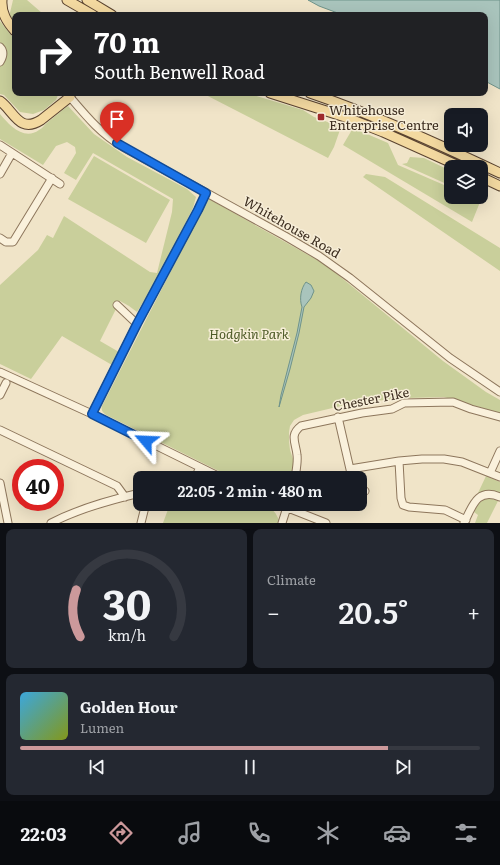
<!DOCTYPE html>
<meta charset="utf-8">
<style>
:root{--surface:#171b24;--page:#242831;--text:#f1f3f6;--muted:#9ea1a6;--line:#363941;--accent:#cc999b}
body{margin:0;font-family:Literata,serif;background:var(--page);color:var(--text);height:100vh;display:flex;flex-direction:column;font-size:15px;white-space:nowrap}
*{box-sizing:border-box;margin:0}
p{font-size:13px;color:var(--muted)}
.icon{flex:none;width:22px;height:22px;fill:none;stroke:currentColor;stroke-width:2;stroke-linecap:round;stroke-linejoin:round}
.map{position:relative;height:523px;overflow:hidden}
.drawer{display:flex;flex-direction:column;gap:6px;padding:6px;background:#0d0f14;flex:1}
.drawer>*{flex:none}
.guide{position:absolute;left:12px;top:12px;width:476px;height:84px;border-radius:8px;box-shadow:0 4px 16px #0002;background:#202124;color:#fff;overflow:hidden}
.buttons{position:absolute;left:444px;top:108px;display:grid;gap:8px}
.buttons a{display:grid;place-items:center;width:44px;height:44px;border-radius:8px;background:var(--surface);box-shadow:0 4px 16px #0002;font-size:20px}
.speed{position:absolute;left:12px;top:459px;display:flex;gap:8px;font-size:20px;font-weight:700;text-align:center}
.speed>*{display:grid;place-content:center;width:52px;height:52px;border-radius:50%;background:var(--surface);box-shadow:0 4px 16px #0002;line-height:1}
.speed .limit{border:6px solid #d22;background:#fff;color:#111}
.pin{position:absolute;display:grid;place-items:center;width:34px;height:34px;color:#fff;margin:-41px -17px;border-radius:50% 50% 50% 0;rotate:-45deg;box-shadow:0 0 4px #0007}
.pin .icon{rotate:45deg}
.me{position:absolute;width:44px;margin:-22px;rotate:296deg;stroke-linejoin:round;filter:drop-shadow(0 0 3px #0008)}
.turn{display:flex;align-items:center;gap:14px;height:84px;padding:0 16px;font-size:18px}
.turn .icon{width:52px;height:52px;stroke-width:2.5}
.turn b{display:block;font-size:28px;line-height:34px}
.big{font-size:30px;font-weight:600;line-height:1.1}
.drawer .card{flex:1;display:flex;flex-direction:column;justify-content:center;gap:6px;min-width:0;padding:0 14px;border-radius:8px;background:var(--page)}
.drawer .dial{align-items:center;gap:0}
.dial svg{height:104px;overflow:visible;fill:none;stroke:var(--line);stroke-width:7;stroke-linecap:round;text-anchor:middle}
.dial text{fill:var(--text);stroke:none}
.song{display:flex;align-items:center;gap:12px}
.cover{width:48px;height:48px;border-radius:6px;background:linear-gradient(135deg,hsl(200 70% 55%),hsl(70 70% 35%))}
.played{height:4px;border-radius:2px;background:linear-gradient(90deg,var(--accent) 80%,var(--line) 80%)}
.keys{display:flex;justify-content:space-around;direction:ltr}
.heat{display:flex;justify-content:space-between;align-items:center;font-size:22px;direction:ltr}
.drawer .tiles{flex:1;display:grid;gap:6px;grid-template-columns:1fr 1fr}
.card:last-child{grid-column:span 2}
.trip{position:absolute;left:133px;top:471px;width:234px;height:40px;border-radius:8px;background:var(--surface);box-shadow:0 4px 16px #0002;font-weight:600;line-height:40px;text-align:center}
.tabs{display:flex;height:64px;justify-content:space-around;align-items:center;background:#090b0e;color:var(--muted)}
.tabs .icon{width:28px;height:28px}
.tabs .on{color:var(--accent)}
.tabs b{font-size:18px;color:var(--text)}
.map>svg:first-child{display:block}
</style>
<div class="map">
<svg width="500" height="523" viewBox="0 0 500 523">
<rect width="100%" height="100%" fill="#f0e4c8"/>
<path fill="#c9cf9b" d="M 13,0 L 27,0 L 42,13 L 44,15 L 15,15 L 15,24 L 9,17 Z
M 0,21 L 15,40 L 15,93 L 57,93 L 58,95 L 56,100 L 44,110 L 33,114 L 20,112 L 4,95 L 0,94 Z
M 202,93 L 247,93 L 303,110 L 314,117 L 333,124 L 342,124 L 334,147 L 328,158 Z
M 68,106 L 94,134 L 127,157 L 187,189 L 196,197 L 193,208 L 158,279 L 137,312 L 129,306 L 120,301 L 100,341 L 119,352 L 112,365 L 62,336 L 31,379 L 0,364 L 0,285 L 38,250 L 47,235 L 53,238 L 64,216 L 150,272 L 157,273 L 172,212 L 173,199 L 93,153 L 76,180 L 64,173 L 76,153 L 75,147 L 67,142 L 56,146 L 43,165 L 0,139 L 0,114 C 9,125 24,141 39,130 C 43,128 45,124 48,122 C 55,116 61,111 68,106 Z
M 353,128 L 388,143 L 398,165 L 451,188 L 451,197 L 472,197 L 480,202 L 472,222 L 343,145 Z
M 94,156 L 170,200 L 146,243 L 68,199 Z
M 410,157 L 424,158 L 451,171 L 451,186 L 402,164 L 407,163 Z
M 366,174 L 385,177 L 500,248 L 500,271 L 363,177 Z
M 209,199 L 326,265 L 443,361 L 486,392 L 500,400 L 500,413 L 444,397 L 407,398 L 374,401 L 341,406 L 303,415 L 294,420 L 290,426 L 289,432 L 289,441 L 290,450 L 293,459 L 293,478 L 233,478 L 106,415 C 102,412 101,410 102,406 L 201,212 Z
M 486,476 L 500,482 L 500,494 L 492,490 L 480,493 L 478,493 Z
M 486,498 L 492,498 L 492,499 L 498,501 L 487,523 L 475,523 L 478,515 L 474,512 L 480,501 Z
M 170,504 L 261,504 C 272,509 274,509 279,520 L 278,523 L 163,523 Z"/>
<path fill="#a9c4bc" stroke="#6f938a" d="M 308,0 L 500,0 L 500,89 L 485,81 L 485,15 L 343,15 L 319,6 Z
M 306,282 L 311,285 L 314,291 L 311,298 L 304,307 L 299,333 L 290,369 L 279,407 L 281,395 L 297,333 L 302,307 C 299,299 301,288 306,282 Z"/>
<g fill="none" stroke-linecap="round" stroke-linejoin="round">
<g stroke="#8d765c" stroke-width="9">
<path id="minor" d="M 0,47 C 5,52 3,57 0,62
M 70,97 C 87,117 100,133 123,147 L 285,236 L 319,256 L 350,278 L 450,358 L 500,392
M 0,145 L 60,184
M 0,174 L 12,153
M 0,238 L 6,242 L 13,242 L 52,178
M 117,305 L 137,324
M 0,372 L 92,414 L 222,478
M 0,395 L 6,383
M 92,414 L 137,324 L 198,210 L 206,193
M 338,417 L 352,478
M 0,430 L 117,486 L 125,497
M 399,461 L 401,498 L 403,505 L 409,507 L 445,510 L 466,520
M 350,469 L 399,461 L 422,459 L 444,459 L 462,462 L 500,477
M 490,473 L 500,451
M 195,478 L 200,467
M 295,478 C 296,471 298,462 297,455 C 296,443 289,435 301,426 L 362,413 L 392,409 L 404,403 L 453,402 L 471,409 L 500,417
M 0,483 L 8,523
M 360,492 L 365,491
M 278,504 L 326,523
M 51,523 C 78,509 110,500 140,493
M 141,523 L 145,507 L 145,504
M 282,523 L 288,504
M 464,523 C 472,507 477,487 500,497"/>
</g>
<g stroke="#5b4430" stroke-width="11">
<path id="major" d="M 2,0 C 1,13 7,22 15,31
M 67,0 L 93,15
M 87,0 L 112,15
M 270,93 L 345,117 L 383,132 L 461,167
M 310,93 C 375,115 438,144 500,173
M 0,101 C 14,111 19,134 41,120 L 70,97 L 67,93
M 481,177 L 500,186"/>
</g>
<use href="#minor" stroke="#faf1dc" stroke-width="7"/>
<use href="#major" stroke="#f3d9a0" stroke-width="9"/>
</g>
<g fill="none" stroke-linecap="round" stroke-linejoin="round">
<g stroke="#114b97" stroke-width="10">
<path id="route" d="M 117,143 L 206,193 L 198,210 L 137,324 L 92,414 L 146,441"/>
</g>
<use href="#route" stroke="#1a73e8" stroke-width="7"/>
</g>
<rect fill="#9e2a2b" stroke="#f7eed8" stroke-width="1.5" x="317" y="113" width="8" height="8" rx="2"/>
<g text-anchor="middle" stroke-width="3" stroke-linejoin="round" paint-order="stroke">
<g font-size="13" fill="#3d2e20" stroke="#f7eed8" text-anchor="start">
<text x="329" y="115">Whitehouse<tspan x="329" dy="15">Enterprise Centre</tspan></text>
</g>
<g font-size="13" fill="#3d2e20" stroke="#f7eed8">
<text transform="translate(292 227) rotate(30)" y="5">Whitehouse Road</text>
<text transform="translate(371 399) rotate(-11)" y="5">Chester Pike</text>
</g>
<g font-size="13" font-style="italic" fill="#4d5a26" stroke="#f7eed8">
<text x="249" y="339">Hodgkin Park</text>
</g>
</g>
</svg>
<div class="buttons">
<a><svg class="icon" aria-label="sound" viewBox="0 0 24 24"><path d="M4 9h4l5-4v14l-5-4H4zM17 9q2 3 0 6"/></svg></a>
<a><svg class="icon" aria-label="layers" viewBox="0 0 24 24"><path d="M12 4l9 5-9 5-9-5zM3 14l9 5 9-5"/></svg></a>
</div>
<div class="speed"><div class="limit">40</div></div>
<div class="pin" style="left:117px;top:143px;background:#d93025"><svg class="icon" aria-label="arrive" viewBox="0 0 24 24"><path d="M6 21V4h12l-3 4 3 4H6"/></svg></div>
<svg class="me" style="left:146px;top:441px" viewBox="-20 -20 40 40"><path d="M0-17L14 15 0 8-14 15z" fill="#1a73e8" stroke="#fff" stroke-width="4"/></svg>
<div class="trip">22:05 · 2 min · 480 m</div>
<div class="guide">
<div class="turn"><svg class="icon" aria-label="right" viewBox="0 0 24 24"><path d="M7 20v-9h11M14 6l5 5-5 5"/></svg><div><b>70 m</b>South Benwell Road</div></div>
</div>
</div>
<section class="drawer">
<div class="tiles">
<div class="card dial"><svg viewBox="0 0 100 80">
<path d="M14 69A42 42 0 1 1 86 69"/>
<path d="M14 69A42 42 0 0 1 11 33" stroke="#cc999b"/>
<text x="50" y="56" font-size="32" font-weight="700">30</text>
<text x="50" y="72" font-size="11">km/h</text>
</svg></div>
<div class="card"><p>Climate</p>
<div class="heat"><a>−</a><b class="big">20.5°</b><a>+</a></div>
</div>
<div class="card">
<div class="song"><i class="cover"></i><div><b>Golden Hour</b><p>Lumen</p></div></div>
<div class="played"></div>
<div class="keys"><svg class="icon" aria-label="previous" viewBox="0 0 24 24"><path d="M18 5L8 12l10 7zM5 5v14"/></svg><svg class="icon" aria-label="pause" viewBox="0 0 24 24"><path d="M8 5v14M16 5v14"/></svg><svg class="icon" aria-label="next" viewBox="0 0 24 24"><path d="M6 5l10 7-10 7zM19 5v14"/></svg></div>
</div>
</div>
</section>
<nav class="tabs">
<b>22:03</b>
<svg class="icon on" aria-label="directions" viewBox="0 0 24 24"><path d="M12 3l9 9-9 9-9-9zM9 14v-3h6M13 9l2 2-2 2"/></svg>
<svg class="icon" aria-label="music" viewBox="0 0 24 24"><path d="M9 18V5l10-2v13"/><circle cx="6" cy="18" r="3"/><circle cx="16" cy="16" r="3"/></svg>
<svg class="icon" aria-label="phone" viewBox="0 0 24 24"><path d="M5 4h4l2 5-3 2q2 4 5 5l2-3 5 2v4C11 20 4 13 5 4z"/></svg>
<svg class="icon" aria-label="climate" viewBox="0 0 24 24"><path d="M12 3v18M4 7l16 10M4 17L20 7"/></svg>
<svg class="icon" aria-label="car" viewBox="0 0 24 24"><path d="M5 17H2v-5l4-1 3-4h7l3 4 3 1v5h-3M9 17h6M6 11h13"/><circle cx="7" cy="17" r="2"/><circle cx="17" cy="17" r="2"/></svg>
<svg class="icon" aria-label="filters" viewBox="0 0 24 24"><path d="M4 7h16M4 17h16"/><circle cx="9" cy="7" r="2"/><circle cx="15" cy="17" r="2"/></svg>
</nav>
